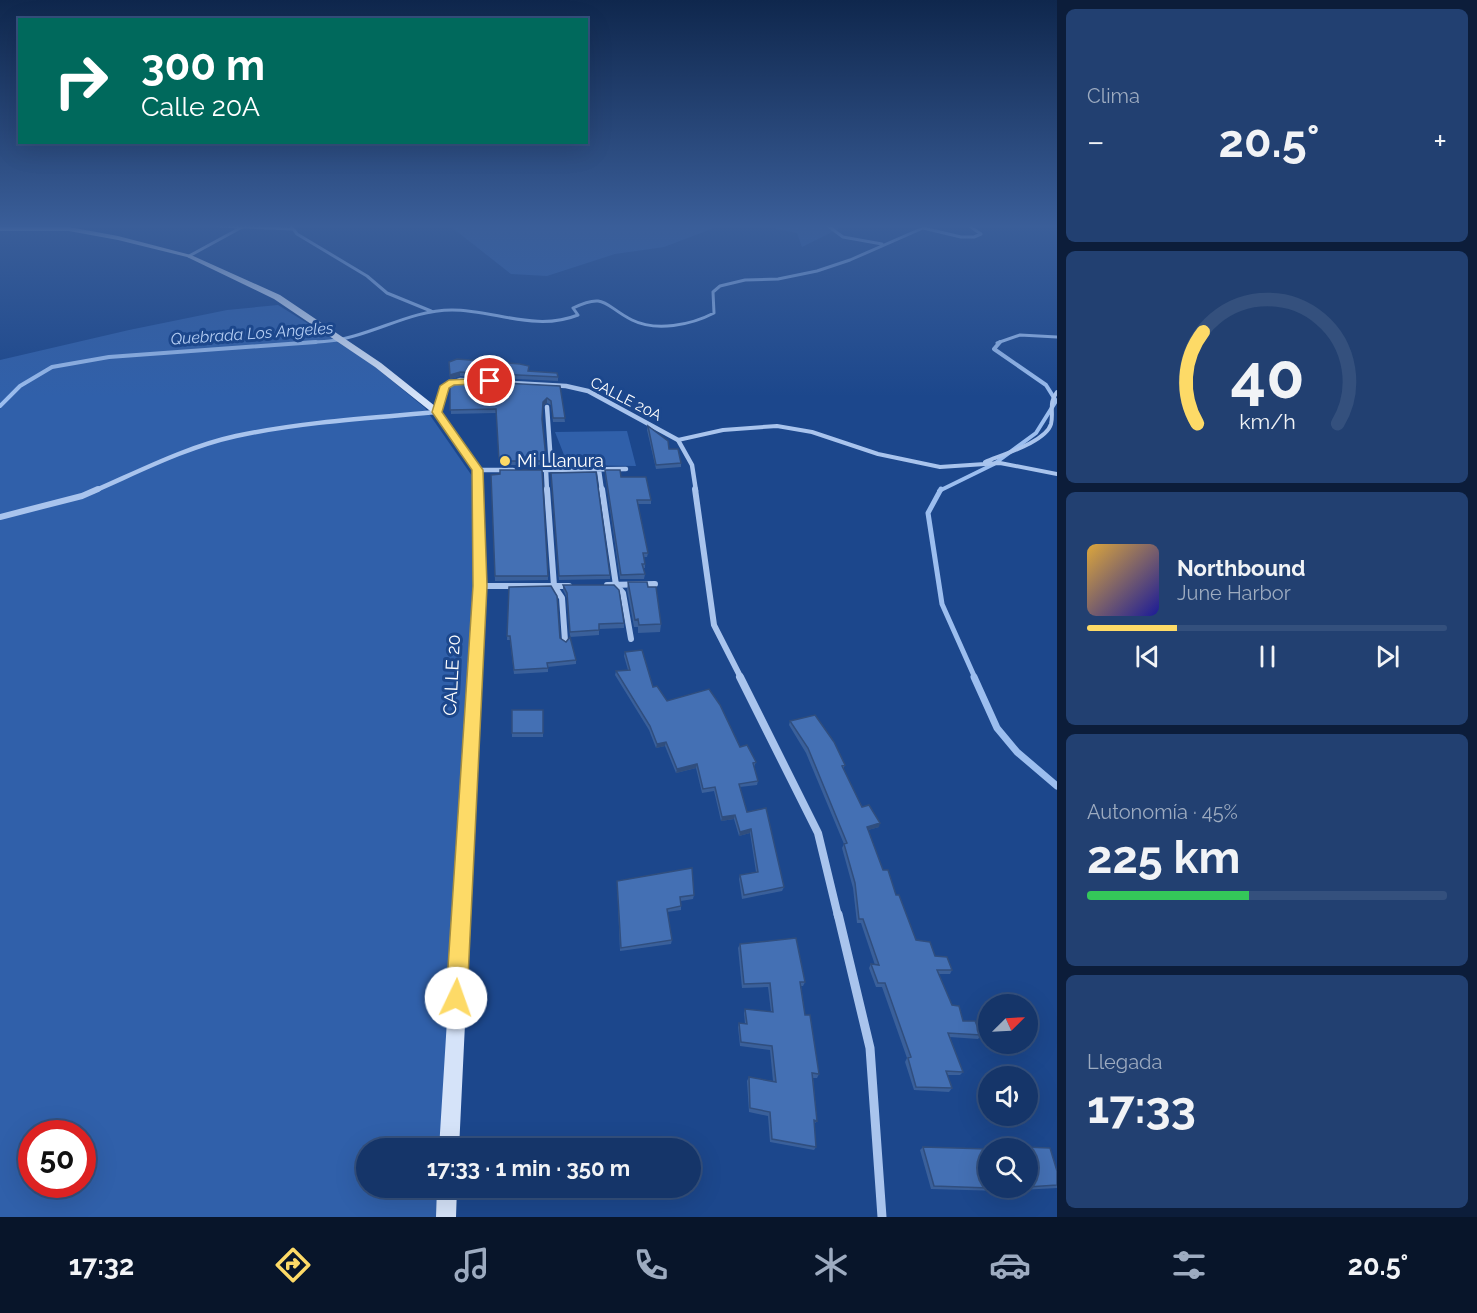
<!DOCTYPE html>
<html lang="es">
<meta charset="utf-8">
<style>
:root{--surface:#153569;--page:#224071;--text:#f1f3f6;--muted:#9dabc0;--line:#34507d;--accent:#fdda67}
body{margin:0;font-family:Raleway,sans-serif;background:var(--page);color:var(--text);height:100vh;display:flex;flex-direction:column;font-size:22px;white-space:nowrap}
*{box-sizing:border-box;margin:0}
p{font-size:20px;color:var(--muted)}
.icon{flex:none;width:33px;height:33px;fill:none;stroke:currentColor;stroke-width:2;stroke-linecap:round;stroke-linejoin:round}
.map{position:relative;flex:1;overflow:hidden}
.side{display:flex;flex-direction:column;gap:9px;padding:9px;background:#0c1d3a;width:420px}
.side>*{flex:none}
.top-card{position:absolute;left:18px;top:18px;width:570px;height:126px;border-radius:0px;box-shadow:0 6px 24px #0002,0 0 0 2px var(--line);background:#00695c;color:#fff;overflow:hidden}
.needle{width:39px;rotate:66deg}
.buttons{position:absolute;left:978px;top:994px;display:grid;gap:12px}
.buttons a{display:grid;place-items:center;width:60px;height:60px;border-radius:50%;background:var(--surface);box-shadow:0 6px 24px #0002,0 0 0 2px var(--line);font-size:30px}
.speed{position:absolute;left:18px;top:1120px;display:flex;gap:12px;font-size:30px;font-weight:700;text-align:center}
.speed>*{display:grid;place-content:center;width:78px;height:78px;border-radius:50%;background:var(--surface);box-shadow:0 6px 24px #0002,0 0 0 2px var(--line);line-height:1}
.speed .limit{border:9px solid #d22;background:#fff;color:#111}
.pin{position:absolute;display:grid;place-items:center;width:51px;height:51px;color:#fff;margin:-26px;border:3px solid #fff;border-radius:50%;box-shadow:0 2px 6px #0007}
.me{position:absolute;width:66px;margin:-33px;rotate:3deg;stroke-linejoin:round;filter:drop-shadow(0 0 4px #0008)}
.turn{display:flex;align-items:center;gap:21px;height:126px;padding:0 24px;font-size:27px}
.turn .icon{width:78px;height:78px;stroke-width:2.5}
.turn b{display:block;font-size:42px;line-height:51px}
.big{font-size:45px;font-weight:700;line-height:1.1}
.side .tile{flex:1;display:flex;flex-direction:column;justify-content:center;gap:9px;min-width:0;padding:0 21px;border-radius:9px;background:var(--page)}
.side .dial{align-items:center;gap:0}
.dial svg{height:156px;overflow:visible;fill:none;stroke:var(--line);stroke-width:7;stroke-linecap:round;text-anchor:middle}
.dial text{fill:var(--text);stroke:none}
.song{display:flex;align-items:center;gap:18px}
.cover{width:72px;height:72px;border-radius:9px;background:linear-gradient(135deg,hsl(40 70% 55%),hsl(240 70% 35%))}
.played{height:6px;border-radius:3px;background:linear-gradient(90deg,var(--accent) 25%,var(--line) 25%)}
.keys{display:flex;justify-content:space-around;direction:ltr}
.heat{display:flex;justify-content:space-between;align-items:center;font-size:33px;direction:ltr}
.charge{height:9px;border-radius:4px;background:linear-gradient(90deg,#34c759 45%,var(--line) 0)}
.trip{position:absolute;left:356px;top:1138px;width:345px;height:60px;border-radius:30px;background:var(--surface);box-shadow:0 6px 24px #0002,0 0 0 2px var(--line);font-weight:700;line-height:60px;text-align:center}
.tabs{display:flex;height:96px;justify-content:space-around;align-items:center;background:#08152a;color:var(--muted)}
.tabs .icon{width:42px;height:42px}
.tabs .selected{color:var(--accent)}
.tabs b{font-size:27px;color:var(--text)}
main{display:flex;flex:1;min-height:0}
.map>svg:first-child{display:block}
</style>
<main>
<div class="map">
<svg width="1057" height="1217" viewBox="0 0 1057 1217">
<rect width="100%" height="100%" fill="#1c478c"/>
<path fill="#3060aa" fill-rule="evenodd" d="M 450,226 L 756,226 L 714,228 L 664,247 L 615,254 L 547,276 L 511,274 Z
M 763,226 L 844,226 L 802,247 L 797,233 Z
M 278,305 L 368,361 L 425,408 L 479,486 L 451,1149 L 366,1149 L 366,1188 L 449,1188 L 447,1217 L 0,1217 L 0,360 L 129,330 L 227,310 ZM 32,1134 L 82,1134 L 82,1185 L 32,1185 Z
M 627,431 L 636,466 L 568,465 L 555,432 Z"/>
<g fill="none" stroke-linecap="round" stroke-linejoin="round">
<path stroke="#9cbeef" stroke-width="3" d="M 217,226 L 292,229
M 291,226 L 297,234 L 367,276 L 387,293 L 431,311
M 828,226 L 843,237 L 882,244
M 295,343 C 315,342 335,342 354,336 C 387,327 417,310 452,310 C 495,310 535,332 578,315 L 573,308 C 606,292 604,306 632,320 C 656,332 691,325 714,313 L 713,292 L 720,286 L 745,280 L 778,279 L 817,271 L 850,260 L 923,228 L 961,237 L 974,237 L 981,234 L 969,226
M 997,343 L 1020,335 L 1057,337"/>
<path stroke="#9cbeef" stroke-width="4" d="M 0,406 L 20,386 L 52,367 L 109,357 L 316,342
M 939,491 L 994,464 L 1036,433 L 1056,401 L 1046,385 L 994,349 L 1000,342"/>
<path stroke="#9cbeef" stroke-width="5" d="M 941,489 L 928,513 L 942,604 L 975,678"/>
<path stroke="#9cbeef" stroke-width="7" d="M 974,677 L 997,728 L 1017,752 L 1057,786"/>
<path stroke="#a9c4ed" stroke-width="3" d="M 189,256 L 244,226"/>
<path stroke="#a9c4ed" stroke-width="4" d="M 678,440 L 723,430 L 777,426 L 812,432 L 878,454 L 940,467 L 1000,463 L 1057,474
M 985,462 C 1001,455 1046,442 1051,424 C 1054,412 1048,403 1057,392"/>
<path stroke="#a9c4ed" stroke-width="4.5" d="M 547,407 L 551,464 L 546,470 L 547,491
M 478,470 L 513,470
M 544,470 L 626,469
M 599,470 L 602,491
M 94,491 C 140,471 186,447 236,436 C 302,422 370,418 437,412 L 445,386 L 460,380 L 566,386 L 588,391 L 678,440 L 692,465 L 696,491"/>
<path stroke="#a9c4ed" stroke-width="6" d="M 547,489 L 554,586 L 562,598 L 565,641
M 602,489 L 616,585 L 623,593 L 631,639
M 695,489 L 714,625 L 741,678
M 0,517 L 82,496 L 98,489
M 607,585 L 655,584
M 480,586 L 569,586"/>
<path stroke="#a9c4ed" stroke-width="8" d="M 740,677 L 818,833 L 838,916"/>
<path stroke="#a9c4ed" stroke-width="9" d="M 838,914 L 870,1048 L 882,1217"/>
<path fill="#d5e3f9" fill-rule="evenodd" d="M 0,227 L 69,227 L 118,236 L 191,255 L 280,295 L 381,363 L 440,410 L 483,470 L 486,586 L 459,1149 L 439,1149 L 474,586 L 473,470 L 434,414 L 375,367 L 274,299 L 187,257 L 118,240 L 69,231 L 0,231 Z
M 437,1188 L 457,1188 L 456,1217 L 436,1217 Z"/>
</g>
<path fill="#3a609b" d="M 449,362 L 529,371 L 558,377 L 558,381 L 460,376 L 450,379 Z
M 450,385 L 560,386 L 565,422 L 553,422 L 551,405 L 547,403 L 543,406 L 542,420 L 546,463 L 544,465 L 500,465 L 496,413 L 451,414 Z
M 648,426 L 681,463 L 681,467 L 656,469 L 647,430 Z
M 605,470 L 621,477 L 651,500 L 651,504 L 638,504 L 648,553 L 647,557 L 644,557 L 645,564 L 645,568 L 643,568 L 645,574 L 644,579 L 620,579 L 605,474 Z
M 491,475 L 548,576 L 548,580 L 495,581 Z
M 551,477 L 610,575 L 610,579 L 559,580 Z
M 628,582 L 648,587 L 661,624 L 660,632 L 638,633 L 638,627 L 634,627 L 627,590 Z
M 563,585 L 624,623 L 624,628 L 599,629 L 599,635 L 570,637 L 567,598 L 563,590 Z
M 509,587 L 560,638 L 576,660 L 576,664 L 548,667 L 548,672 L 514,674 L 510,640 L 507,640 Z
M 625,652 L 653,687 L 667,701 L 740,747 L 756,762 L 754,767 L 758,781 L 757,785 L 740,787 L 747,812 L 784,887 L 782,891 L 742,899 L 739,879 L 740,875 L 756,872 L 750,833 L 739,836 L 734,819 L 721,821 L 714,791 L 702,793 L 696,768 L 676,773 L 665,746 L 656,748 L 649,730 L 615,675 L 616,671 L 628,670 L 624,656 Z
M 512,710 L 543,710 L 543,737 L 512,737 Z
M 790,721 L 845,765 L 843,769 L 862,807 L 879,827 L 868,830 L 883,870 L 896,895 L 916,940 L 952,970 L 950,974 L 939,974 L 952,1005 L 963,1021 L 981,1035 L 978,1039 L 950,1037 L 963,1072 L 960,1075 L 947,1075 L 952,1088 L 949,1092 L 914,1090 L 905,1062 L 907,1058 L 882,987 L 876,987 L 869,968 L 871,964 L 875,965 L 861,923 L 857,923 L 853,888 L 842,848 L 844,844 L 806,753 L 789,725 Z
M 617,881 L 694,895 L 693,899 L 681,901 L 681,910 L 667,912 L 672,940 L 671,944 L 620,951 Z
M 740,944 L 805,982 L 803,986 L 801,986 L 805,1015 L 819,1074 L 817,1078 L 813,1078 L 817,1121 L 814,1124 L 816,1147 L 814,1150 L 770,1142 L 768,1116 L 749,1112 L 747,1081 L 749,1077 L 773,1081 L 770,1050 L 740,1046 L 738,1027 L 739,1023 L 745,1024 L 744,1013 L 745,1009 L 771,1012 L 768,987 L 742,988 L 738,948 Z
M 996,1146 L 1050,1148 L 1057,1171 L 1057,1188 L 1001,1191 L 931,1189 L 920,1150 L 923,1147 L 988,1149 L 988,1188 L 1028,1188 L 1028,1149 L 993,1149 Z"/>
<path fill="#304e7e" d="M 460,372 L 460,376 L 450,379 L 450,375 Z
M 547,398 L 547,403 L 543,406 L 543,402 Z
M 666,742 L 665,746 L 656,748 L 657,744 Z
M 697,764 L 696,768 L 676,773 L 677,769 Z
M 735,815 L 734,819 L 721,821 L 722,817 Z
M 880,823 L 879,827 L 865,831 L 867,827 Z
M 751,829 L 750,833 L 739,836 L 740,832 Z"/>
<path fill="#4470b4" stroke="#304e7e" stroke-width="1.5" d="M 457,359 L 520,364 L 529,366 L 528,371 L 557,373 L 558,377 L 460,372 L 450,375 L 449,362 Z
M 461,381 L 560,386 L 565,418 L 553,418 L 551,401 L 547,398 L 543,402 L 542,419 L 546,458 L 544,461 L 499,461 L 496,409 L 450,410 L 450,385 Z
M 648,426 L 668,441 L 669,449 L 678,449 L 681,463 L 656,465 Z
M 500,470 L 542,470 L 548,576 L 495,576 L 491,475 L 500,474 Z
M 605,470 L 620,470 L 621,477 L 646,477 L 651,500 L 637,500 L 648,553 L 643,553 L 645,564 L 642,564 L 645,574 L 621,575 Z
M 596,472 L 610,575 L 559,576 L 551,473 Z
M 628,582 L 647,582 L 648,587 L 656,587 L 661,624 L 639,625 L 638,619 L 635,620 Z
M 563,585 L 614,585 L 619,590 L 624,623 L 599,624 L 599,630 L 570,632 L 567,593 Z
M 551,586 L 557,596 L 560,638 L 566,642 L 570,637 L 576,660 L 547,663 L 548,668 L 514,670 L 510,636 L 507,636 L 509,587 Z
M 642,650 L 653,687 L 657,686 L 667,701 L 709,689 L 720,705 L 740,747 L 747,745 L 756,762 L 753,763 L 758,781 L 739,784 L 747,812 L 766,808 L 784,887 L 744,895 L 740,875 L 758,872 L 751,829 L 740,832 L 735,815 L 722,817 L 715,787 L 703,789 L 697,764 L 677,769 L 666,742 L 657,744 L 650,726 L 616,671 L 630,670 L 625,652 Z
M 512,710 L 543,710 L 543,733 L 512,733 Z
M 815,715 L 834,742 L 845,765 L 842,766 L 862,807 L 869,805 L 880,823 L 867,827 L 883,870 L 888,870 L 896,895 L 899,895 L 916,940 L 930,942 L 935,956 L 947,957 L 952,970 L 937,970 L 952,1005 L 959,1006 L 963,1021 L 975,1021 L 981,1035 L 948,1033 L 963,1072 L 946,1071 L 952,1088 L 916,1087 L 908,1058 L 911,1057 L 885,983 L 878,983 L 871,964 L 879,965 L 863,919 L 859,919 L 855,883 L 844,844 L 847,843 L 808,748 L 790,721 Z
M 692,868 L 694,895 L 680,897 L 681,906 L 667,909 L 672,940 L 621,948 L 617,881 Z
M 796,938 L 805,982 L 800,982 L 805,1015 L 810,1015 L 819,1074 L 812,1073 L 817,1121 L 814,1120 L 816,1147 L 772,1139 L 770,1112 L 750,1108 L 749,1077 L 776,1082 L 772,1046 L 741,1042 L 739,1023 L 747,1024 L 745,1009 L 773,1012 L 770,983 L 744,984 L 740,944 Z
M 996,1146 L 1050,1148 L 1057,1171 L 1057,1185 L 1028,1187 L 1028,1149 L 997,1149 Z
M 923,1147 L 988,1149 L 988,1188 L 934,1186 Z"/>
<linearGradient id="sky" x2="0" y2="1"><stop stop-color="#0f274d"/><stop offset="0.57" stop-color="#3a5e99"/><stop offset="1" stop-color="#3a5e99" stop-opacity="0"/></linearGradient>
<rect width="1057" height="397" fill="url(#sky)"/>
<path fill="#fdda67" stroke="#a48e43" stroke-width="1.5" d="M 490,378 L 495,381 L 494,383 L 454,385 L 449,388 L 442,412 L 483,470 L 487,586 L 467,998 L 464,1005 L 456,1008 L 449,1005 L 446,998 L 473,586 L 472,470 L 432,412 L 440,386 L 449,380 Z"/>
<circle fill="#fdda67" stroke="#1c478c" stroke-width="2" cx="505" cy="461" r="6"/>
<g text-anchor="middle" stroke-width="6" stroke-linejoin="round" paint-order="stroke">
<g font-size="15" fill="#fff" stroke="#1c478c">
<text transform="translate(626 399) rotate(27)" y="5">CALLE 20A</text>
</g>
<g font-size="16" font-style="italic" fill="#b5cef4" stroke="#1c478c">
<text transform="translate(252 333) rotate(-4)" y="6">Quebrada Los Angeles</text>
</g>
<g font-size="18" fill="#fff" stroke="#1c478c" text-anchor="start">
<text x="517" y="467">Mi Llanura</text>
</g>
<g font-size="18" fill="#fff" stroke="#1c478c">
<text transform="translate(452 675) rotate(-87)" y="6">CALLE 20</text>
</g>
</g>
</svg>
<div class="buttons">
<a><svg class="needle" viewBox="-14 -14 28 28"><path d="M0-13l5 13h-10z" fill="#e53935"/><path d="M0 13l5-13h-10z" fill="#9dabc0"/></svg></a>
<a><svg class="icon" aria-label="sound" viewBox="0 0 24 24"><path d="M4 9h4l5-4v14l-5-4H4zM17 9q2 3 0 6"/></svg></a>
<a><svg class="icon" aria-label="search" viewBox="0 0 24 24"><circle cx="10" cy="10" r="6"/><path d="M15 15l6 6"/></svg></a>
</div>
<div class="speed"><div class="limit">50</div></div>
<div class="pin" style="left:490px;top:381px;background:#d93025"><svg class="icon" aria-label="arrive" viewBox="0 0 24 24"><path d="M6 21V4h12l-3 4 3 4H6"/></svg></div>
<svg class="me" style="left:456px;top:998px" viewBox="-20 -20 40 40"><circle r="19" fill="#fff"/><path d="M0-13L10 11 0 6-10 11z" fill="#fdda67"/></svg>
<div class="trip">17:33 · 1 min · 350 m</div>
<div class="top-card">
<div class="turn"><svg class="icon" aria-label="right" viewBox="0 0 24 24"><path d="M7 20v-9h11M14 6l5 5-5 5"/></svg><div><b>300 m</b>Calle 20A</div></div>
</div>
</div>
<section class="side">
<div class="tile"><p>Clima</p>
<div class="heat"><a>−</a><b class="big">20.5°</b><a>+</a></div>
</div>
<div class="tile dial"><svg viewBox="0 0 100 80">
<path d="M14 69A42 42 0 1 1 86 69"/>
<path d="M14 69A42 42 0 0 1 17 22" stroke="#fdda67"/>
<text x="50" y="56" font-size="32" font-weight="700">40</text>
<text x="50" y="72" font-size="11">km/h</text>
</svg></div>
<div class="tile">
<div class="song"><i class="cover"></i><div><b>Northbound</b><p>June Harbor</p></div></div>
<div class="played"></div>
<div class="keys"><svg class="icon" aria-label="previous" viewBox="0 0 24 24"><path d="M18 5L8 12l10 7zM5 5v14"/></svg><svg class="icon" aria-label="pause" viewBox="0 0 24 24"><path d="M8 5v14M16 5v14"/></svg><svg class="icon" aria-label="next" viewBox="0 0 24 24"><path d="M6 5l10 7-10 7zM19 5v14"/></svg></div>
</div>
<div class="tile"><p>Autonomía · 45%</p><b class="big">225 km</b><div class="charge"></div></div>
<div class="tile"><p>Llegada</p><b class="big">17:33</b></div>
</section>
</main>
<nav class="tabs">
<b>17:32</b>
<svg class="icon selected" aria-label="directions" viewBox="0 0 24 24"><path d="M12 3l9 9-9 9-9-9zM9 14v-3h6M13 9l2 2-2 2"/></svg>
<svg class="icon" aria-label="music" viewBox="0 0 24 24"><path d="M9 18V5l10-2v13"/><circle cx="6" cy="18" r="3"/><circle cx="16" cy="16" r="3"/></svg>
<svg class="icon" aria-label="phone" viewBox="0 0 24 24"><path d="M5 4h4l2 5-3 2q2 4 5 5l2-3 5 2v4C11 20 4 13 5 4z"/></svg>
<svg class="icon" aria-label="climate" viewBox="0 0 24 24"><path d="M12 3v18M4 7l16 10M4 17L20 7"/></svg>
<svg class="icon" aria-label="car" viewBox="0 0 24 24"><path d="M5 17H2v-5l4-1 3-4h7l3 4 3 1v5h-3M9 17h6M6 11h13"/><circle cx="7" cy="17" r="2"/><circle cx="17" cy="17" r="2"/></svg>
<svg class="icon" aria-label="filters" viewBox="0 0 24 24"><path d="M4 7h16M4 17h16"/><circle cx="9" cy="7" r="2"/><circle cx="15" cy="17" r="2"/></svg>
<b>20.5°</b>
</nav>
